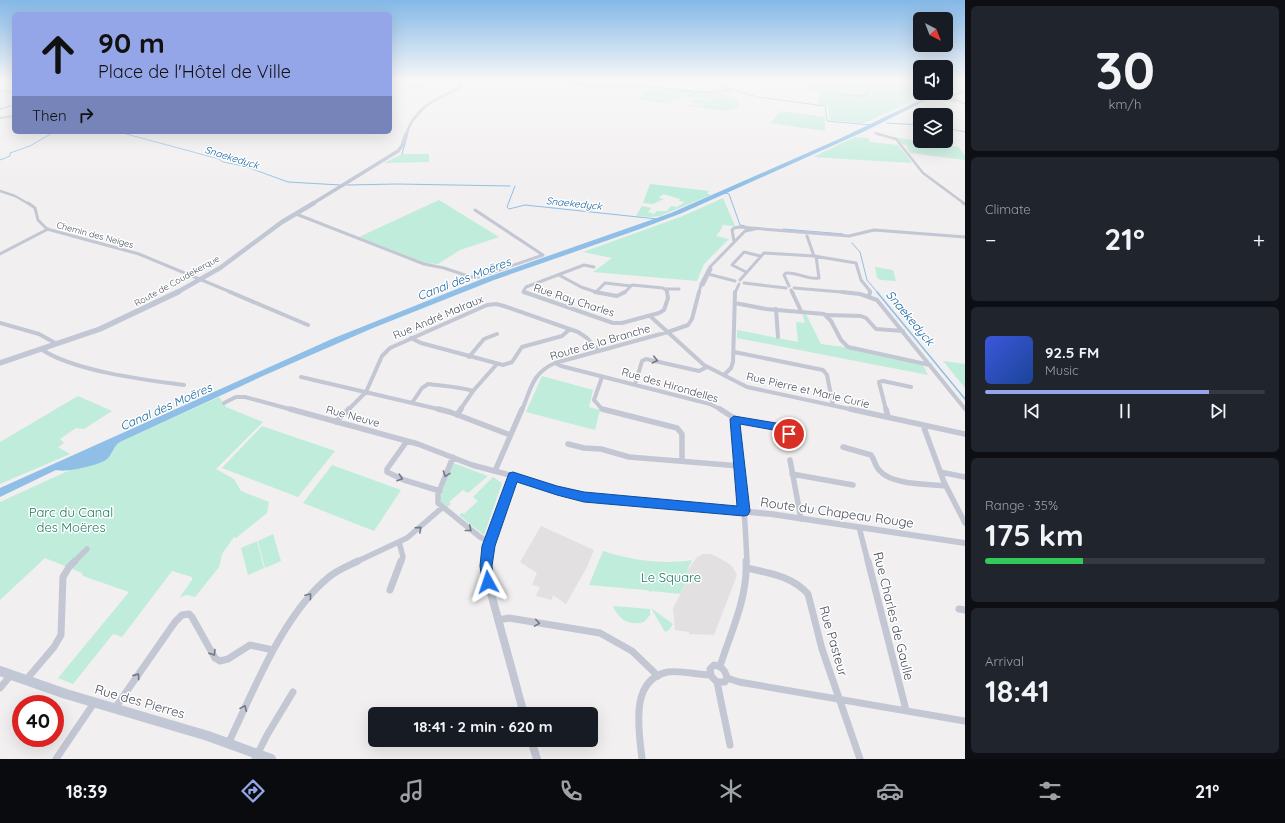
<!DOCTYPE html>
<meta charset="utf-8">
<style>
:root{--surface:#171b24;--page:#20242c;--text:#f1f3f6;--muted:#9ea1a6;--line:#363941;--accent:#95a6e8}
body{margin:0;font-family:Quicksand,sans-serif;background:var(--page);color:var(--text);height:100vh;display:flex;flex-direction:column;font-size:15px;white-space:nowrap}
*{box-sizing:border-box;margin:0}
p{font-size:13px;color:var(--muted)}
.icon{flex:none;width:22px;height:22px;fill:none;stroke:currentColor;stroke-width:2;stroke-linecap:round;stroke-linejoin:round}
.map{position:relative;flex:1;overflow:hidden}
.panel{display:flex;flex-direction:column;gap:6px;padding:6px;background:#0d0f14;width:320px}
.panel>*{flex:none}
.banner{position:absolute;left:12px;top:12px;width:380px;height:122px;border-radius:6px;box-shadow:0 4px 16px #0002;background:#95a6e8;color:#111;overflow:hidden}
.needle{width:26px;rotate:138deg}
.tools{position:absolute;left:913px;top:12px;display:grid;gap:8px}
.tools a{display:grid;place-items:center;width:40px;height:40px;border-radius:6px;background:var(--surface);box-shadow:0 4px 16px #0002;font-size:20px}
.speed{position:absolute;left:12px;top:695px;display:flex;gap:8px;font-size:20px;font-weight:700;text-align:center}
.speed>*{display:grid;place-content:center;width:52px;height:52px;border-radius:50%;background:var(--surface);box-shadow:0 4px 16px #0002;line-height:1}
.speed .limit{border:6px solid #d22;background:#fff;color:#111}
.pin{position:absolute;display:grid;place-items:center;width:34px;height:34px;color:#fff;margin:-17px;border:2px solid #fff;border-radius:50%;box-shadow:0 1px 4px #0007}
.me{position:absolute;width:44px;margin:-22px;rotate:355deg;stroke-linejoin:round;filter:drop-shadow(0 0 3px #0008)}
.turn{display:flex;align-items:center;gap:14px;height:84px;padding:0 20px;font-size:18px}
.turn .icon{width:52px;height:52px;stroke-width:2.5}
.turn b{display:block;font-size:28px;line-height:34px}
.then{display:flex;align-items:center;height:38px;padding:0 20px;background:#0003;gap:8px;font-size:15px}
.big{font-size:30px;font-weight:700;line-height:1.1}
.panel .widget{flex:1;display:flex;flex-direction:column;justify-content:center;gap:6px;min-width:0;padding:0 14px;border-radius:6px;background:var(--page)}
.panel .dial{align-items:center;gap:0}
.dial b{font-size:52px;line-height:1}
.song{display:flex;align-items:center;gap:12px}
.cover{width:48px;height:48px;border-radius:6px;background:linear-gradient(135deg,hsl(230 70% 55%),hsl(220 70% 35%))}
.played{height:4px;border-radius:2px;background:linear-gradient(90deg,var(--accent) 80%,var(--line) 80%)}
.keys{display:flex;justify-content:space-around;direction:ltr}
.heat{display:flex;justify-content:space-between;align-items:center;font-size:22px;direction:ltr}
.charge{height:6px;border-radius:3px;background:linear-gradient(90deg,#34c759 35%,var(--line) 0)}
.trip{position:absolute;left:368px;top:707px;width:230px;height:40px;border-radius:6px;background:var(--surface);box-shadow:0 4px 16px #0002;font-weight:700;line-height:40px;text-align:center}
.tabs{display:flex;height:64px;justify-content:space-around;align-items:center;background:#090b0e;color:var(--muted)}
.tabs .icon{width:28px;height:28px}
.tabs .on{color:var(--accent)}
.tabs b{font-size:18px;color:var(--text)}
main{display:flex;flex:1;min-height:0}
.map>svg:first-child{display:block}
</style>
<main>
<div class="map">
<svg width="965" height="759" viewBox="0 0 965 759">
<rect width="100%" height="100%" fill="#f1efef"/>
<path fill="#e2e0e0" d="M 541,526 L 594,550 L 587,567 L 566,604 L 553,595 L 552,600 L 536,596 L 540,587 L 532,585 L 537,573 L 520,562 Z
M 703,554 L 711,554 L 721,559 L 732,566 L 737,575 L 714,635 L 689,634 L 689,632 L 675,630 L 673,608 L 690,576 L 687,571 L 697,557 Z"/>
<path fill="#bfecdb" d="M 434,81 L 437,84 L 421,84 L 424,88 L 416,90 L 392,84 Z
M 787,81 L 920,81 L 920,93 L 929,93 L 869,121 L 862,123 L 830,120 L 828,106 L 818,104 L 820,93 L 806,91 L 810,85 Z
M 650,88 L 680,91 L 716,92 L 739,99 L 740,101 L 737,104 L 740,107 L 723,111 L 678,104 L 706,106 L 689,101 L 704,98 L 708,99 L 705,100 L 707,101 L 711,99 C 702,96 694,98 685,97 L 688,96 L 683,95 L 682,98 L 668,102 L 675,105 L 638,99 Z
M 781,111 L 825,117 L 825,131 L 770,123 Z
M 855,137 L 868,138 L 870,142 L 898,145 L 912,163 L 813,157 Z
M 893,137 L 959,147 L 965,156 L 965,160 L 910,153 L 906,145 L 901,144 Z
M 402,154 L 429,154 L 429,162 L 384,163 Z
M 650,184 L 709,191 L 707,193 L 711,195 L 660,216 L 651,217 L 636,216 L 642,206 L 651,208 L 648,212 L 654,214 L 657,211 L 667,211 L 671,206 L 677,207 L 685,202 L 679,201 L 680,199 L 663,194 L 659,198 L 664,199 L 653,204 L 643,203 Z
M 723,198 L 735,226 L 722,225 L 722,228 L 716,236 L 729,239 L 704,264 L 697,281 L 593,272 L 612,258 L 583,252 L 683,216 Z
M 439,200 L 499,237 L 460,250 L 438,264 L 426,263 L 359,237 Z
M 875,267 L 893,270 L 896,281 L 881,280 L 877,278 Z
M 802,313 L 806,314 L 821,344 L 844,347 L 923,365 L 928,375 L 737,338 L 737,330 L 798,342 L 796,322 L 805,323 Z
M 943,361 L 965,364 L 965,388 Z
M 542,376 L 593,390 L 589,407 L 600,410 L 595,430 L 526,412 Z
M 78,396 L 112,411 L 84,429 L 76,428 L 60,439 L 64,443 L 58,447 L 70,454 L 0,484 L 0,442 Z
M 219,397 L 226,407 L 263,422 L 216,469 L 234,479 L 241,491 L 269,502 L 267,513 L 236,538 L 234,537 L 222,554 L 219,567 L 195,597 L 187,595 L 180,597 L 192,580 L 192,577 L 172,571 L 122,637 L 113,634 L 73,684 L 58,678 L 129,592 L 83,576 L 82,573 L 45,558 L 0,600 L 0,502 L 70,470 L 91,465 L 111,455 L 114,447 L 120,442 Z
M 262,426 L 335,451 L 298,497 L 222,468 Z
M 453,463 L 488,476 L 468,493 L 463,490 L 449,502 L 451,504 L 447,507 L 440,501 L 440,498 Z
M 332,465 L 401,490 L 374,531 L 303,503 Z
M 493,477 L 502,483 L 484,535 L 459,515 L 462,513 L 464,514 L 478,501 L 473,497 Z
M 273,534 L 281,561 L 265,568 L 258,541 Z
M 257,541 L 264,568 L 248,575 L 241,548 Z
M 603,551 C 630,560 663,565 692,560 L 687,571 L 690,575 L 680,594 L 652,591 L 652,592 L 646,590 L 589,585 Z
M 613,606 L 650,609 L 650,615 L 644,622 C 629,626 619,620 613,606 Z
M 651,608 L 673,624 L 669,630 L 665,632 Z"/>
<path fill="#8fbfe6" d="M 935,93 L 941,93 L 863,132 L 682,213 L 640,229 L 494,280 L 373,328 L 265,375 L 120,442 C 113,446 113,454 107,459 C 100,465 66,473 56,470 L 0,497 L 0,488 L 334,338 L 482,279 L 671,213 L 839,139 Z"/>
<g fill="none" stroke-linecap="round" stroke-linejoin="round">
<path stroke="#8fbfe6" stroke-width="1" d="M 732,89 L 757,97 L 825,106 L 827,121 L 871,125
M 0,91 L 14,92
M 689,96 L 698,92
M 441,98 L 461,88 L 464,81
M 0,109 L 14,105
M 414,120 L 425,108
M 887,123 L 920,125
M 946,128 L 965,132
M 119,132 L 219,159 L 223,162 L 244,166 L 288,182 L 340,185
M 402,154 L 408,133
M 0,160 L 10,156 L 10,153 L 30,146 L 54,132
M 347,185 L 397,184 L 510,186
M 515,186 L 507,207 L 509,209 L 525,205 L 657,219
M 725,193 L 729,194 L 740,225 L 745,226
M 783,229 L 843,234
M 852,243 L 860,252 L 867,280 L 878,293"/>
<path stroke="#8fbfe6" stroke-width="1.5" d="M 877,292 L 965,399"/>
<path stroke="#c3c7d3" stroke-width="2" d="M 558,81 C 589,88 619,85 651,87 C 678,89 704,95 731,90 L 721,86 L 715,81
M 904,81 L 920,83
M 390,84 L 427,81
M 946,85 L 957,81
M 965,90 L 951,97 L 965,104
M 844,95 L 866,96 L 869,87 L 876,85 L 892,85 L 892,81
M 954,100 L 944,100 L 956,101
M 0,118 L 14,116
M 875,133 L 881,135"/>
<path stroke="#c3c7d3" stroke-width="2.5" d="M 878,134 L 896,139 L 923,173 L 965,204
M 0,191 L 15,196 L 29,204"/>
<path stroke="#c3c7d3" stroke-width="3" d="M 28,203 L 35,208 L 38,220 L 47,229 L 139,254 L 233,293
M 963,203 L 965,204
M 296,214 L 424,264 L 444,268 L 471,277 L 479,277 L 543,255 L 475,210
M 734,228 L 739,227 L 849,236 L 874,230 L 965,237
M 734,228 L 732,230 L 734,241
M 807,236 L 814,256
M 0,254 L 48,229
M 746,272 L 732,265 L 744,252 L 760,256
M 708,274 L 735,281
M 559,275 L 581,287 L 599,293
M 740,280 L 764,253 L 814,256 L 856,263 L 861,280 L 870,291 L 870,293
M 744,283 L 786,288
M 703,285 L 711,269
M 789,286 L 784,275 L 786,273 C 798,272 807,280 819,278 L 816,256
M 794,288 L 853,293
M 665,289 L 679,289
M 791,290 L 793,293
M 596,292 L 605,283 L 631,286
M 526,293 L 523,292 L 526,287 L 584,265 L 594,267
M 624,293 L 632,285 L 663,288 L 667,291 L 667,293
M 699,293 L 701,284 L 710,267 L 745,231 L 755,229
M 735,293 L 739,284"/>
<path stroke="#c3c7d3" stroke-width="4" d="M 230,292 L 308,325
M 524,292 L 613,323 L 622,323 L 659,313 L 664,310 L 668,298 L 667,292
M 595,292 L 617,296 L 625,292
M 792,292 L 801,311
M 842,292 L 860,294 L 877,300 L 965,409
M 869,296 L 870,292
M 735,303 L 766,309 L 824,314 L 831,321 L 841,340 L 848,347 L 930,365
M 776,309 L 778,337
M 826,315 L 861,316 L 866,318 L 876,329 L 903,331
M 650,316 L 704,365 L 747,387 L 854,410
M 0,323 L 39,334 L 57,344
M 411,338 L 421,343 L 503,365 L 512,362 L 522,347 L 562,336 L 570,329
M 41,349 C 73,371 145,380 184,385
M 734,352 L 823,370 L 827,375 L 833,405
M 469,357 L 484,339 L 497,334
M 555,363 L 561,366 L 710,404 L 722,410
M 724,375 L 731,368 L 733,362 L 735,292
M 301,377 L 442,410
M 602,377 L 594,400 L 602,409 L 606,410
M 635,385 L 642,361 L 646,359 L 699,371 L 707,367
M 224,403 L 236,397 L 245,397 L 293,410
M 412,403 L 422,388 L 428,384 C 443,386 458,386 473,391
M 348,410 L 366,392 L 382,356 L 390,348 L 487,305 L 496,304 L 504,306 L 578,332 L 587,338 L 599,351
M 460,410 L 473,391 L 497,364
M 522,410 C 531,389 532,373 555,363 L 668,332 L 688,325 L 692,319 L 699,292
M 886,410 L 879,382 L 883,381 L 911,387"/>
<path stroke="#c3c7d3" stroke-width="5.5" d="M 290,409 L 418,444 L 472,465 L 513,476
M 438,409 L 450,412 L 510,435
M 602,409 L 677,428 L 682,434 L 682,461
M 720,409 L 734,418 C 741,466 745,514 747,562
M 850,409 L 965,434
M 886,409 L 888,417
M 457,415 L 461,409
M 735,419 L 783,428 L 788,432 L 790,440
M 336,422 L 349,409
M 923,425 L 944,482 L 965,523
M 407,441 L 387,469 L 387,472 L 404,480 L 440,491
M 568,444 L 584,448 L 601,449 L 629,457 L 740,466
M 843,447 L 871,455 C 875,460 875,467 880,471 C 892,485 928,484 946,486
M 453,457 L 438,494 L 438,503 L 480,537 L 490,542
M 790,460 L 801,519
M 495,471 L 522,409
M 940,472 L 965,477
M 792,474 L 853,485
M 859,527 L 868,562
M 399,542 L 403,557 L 401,562
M 74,562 L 87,549
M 356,562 L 407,538 L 443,507"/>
<path stroke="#c3c7d3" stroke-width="7" d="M 868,561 L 906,710
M 747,568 C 769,573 792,576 808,594 L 822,649 L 860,759
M 390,590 L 401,561
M 959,609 L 965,610
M 498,620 L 509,618 L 600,633 L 632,651 L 658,676
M 714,665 C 722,666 725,670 727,677 L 725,682 L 717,682 L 711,676 L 710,669 Z
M 720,666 C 731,632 748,597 746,561
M 727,678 L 739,682 L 965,721
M 26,680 L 54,647 L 61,635 L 63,577 L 69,567 L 75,561
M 717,682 L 730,745
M 0,688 L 11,675
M 115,708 L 175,622 L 182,615 L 189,614 L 192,617 L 215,658 L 220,661 L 228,659 L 250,645 L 273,650
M 228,744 C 253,692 283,614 329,577 C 337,570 348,566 358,561
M 56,759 L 94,703
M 255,759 L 267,735 L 293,692
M 642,759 C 639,731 629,679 668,672 C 682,670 697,675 711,675"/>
<path stroke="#c3c7d3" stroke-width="6" d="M 487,562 L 493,530 L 513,476 L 557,491 L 584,497 L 771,514 L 965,543"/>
<path stroke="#c3c7d3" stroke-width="8" d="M 487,561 L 489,586 L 524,714
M 531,740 L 537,759"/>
<path stroke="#c2c7d6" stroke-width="2.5" d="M 406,135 C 414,108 435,99 459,88 L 462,81"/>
<path stroke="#c2c7d6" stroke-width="3.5" d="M 312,204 L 398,151 L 402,146 L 406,134"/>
<path stroke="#c2c7d6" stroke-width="4.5" d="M 176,293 L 220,268 L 282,222 L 314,203"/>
<path stroke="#c2c7d6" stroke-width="5.5" d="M 0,363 L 100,329 L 178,292"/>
<path stroke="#c2c7d6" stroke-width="10" d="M 0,671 L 66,694 L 208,736 L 271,759"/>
</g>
<defs><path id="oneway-chevron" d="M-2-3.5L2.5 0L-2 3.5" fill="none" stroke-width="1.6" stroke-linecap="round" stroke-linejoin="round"/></defs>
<g stroke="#737885">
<use href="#oneway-chevron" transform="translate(655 360) rotate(13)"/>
<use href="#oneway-chevron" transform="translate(446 474) rotate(110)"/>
<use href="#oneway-chevron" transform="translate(400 478) rotate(18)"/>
<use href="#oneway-chevron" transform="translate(419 529) rotate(-42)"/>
<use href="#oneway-chevron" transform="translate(469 529) rotate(39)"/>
<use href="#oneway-chevron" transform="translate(309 596) rotate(-50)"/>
<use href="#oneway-chevron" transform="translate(537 623) rotate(9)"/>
<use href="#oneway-chevron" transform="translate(213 653) rotate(58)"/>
<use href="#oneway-chevron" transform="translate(137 676) rotate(-55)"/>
<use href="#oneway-chevron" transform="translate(244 708) rotate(-66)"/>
</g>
<linearGradient id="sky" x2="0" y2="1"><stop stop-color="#84b8e7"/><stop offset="0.43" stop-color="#f9f8f8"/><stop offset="1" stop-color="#f9f8f8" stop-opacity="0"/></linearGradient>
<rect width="965" height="187" fill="url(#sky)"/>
<path fill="#1a73e8" stroke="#114b97" d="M 734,416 L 782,424 L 790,428 L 794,434 L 792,436 L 789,437 L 779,431 L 740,424 L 750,511 L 748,515 L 744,516 L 584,502 L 557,495 L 517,482 L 495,546 L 492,566 L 494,582 L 492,587 L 488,589 L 483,587 L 480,566 L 482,546 L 509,473 L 513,472 L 557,486 L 584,492 L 737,506 L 730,419 Z"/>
<g text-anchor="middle" stroke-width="3" stroke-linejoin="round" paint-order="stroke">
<g font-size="9" fill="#484d5b" stroke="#fff">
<text transform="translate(95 235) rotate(15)" y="3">Chemin des Neiges</text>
<text transform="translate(177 281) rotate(-29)" y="3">Route de Coudekerque</text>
</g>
<g font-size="10" font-style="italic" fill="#1562a1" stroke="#fff">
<text transform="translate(232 157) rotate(17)" y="4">Snaekedyck</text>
<text transform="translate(574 203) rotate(6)" y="4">Snaekedyck</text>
</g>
<g font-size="11" fill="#484d5b" stroke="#fff">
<text transform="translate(574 300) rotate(18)" y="4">Rue Ray Charles</text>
<text transform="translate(438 317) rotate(-23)" y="4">Rue André Malraux</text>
<text transform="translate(600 342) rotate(-16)" y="4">Route de la Branche</text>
<text transform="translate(670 385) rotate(16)" y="4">Rue des Hirondelles</text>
<text transform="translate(808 390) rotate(13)" y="4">Rue Pierre et Marie Curie</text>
<text transform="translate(353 416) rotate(15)" y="4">Rue Neuve</text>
</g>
<g font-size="12" font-style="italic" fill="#1562a1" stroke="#fff">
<text transform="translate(464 279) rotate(-21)" y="4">Canal des Moëres</text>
<text transform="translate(910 318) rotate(50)" y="4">Snaekedyck</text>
<text transform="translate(166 407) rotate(-24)" y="4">Canal des Moëres</text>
</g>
<g font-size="13" fill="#1c7860" stroke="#fff">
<text x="71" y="517">Parc du Canal<tspan x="71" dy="15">des Moëres</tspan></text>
<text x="671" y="582">Le Square</text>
</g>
<g font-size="13" fill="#484d5b" stroke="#fff">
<text transform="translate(837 512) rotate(8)" y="5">Route du Chapeau Rouge</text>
<text transform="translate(894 616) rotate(76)" y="5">Rue Charles de Gaulle</text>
<text transform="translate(834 641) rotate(74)" y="5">Rue Pasteur</text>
<text transform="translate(140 701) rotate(16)" y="5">Rue des Pierres</text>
</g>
</g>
</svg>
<div class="tools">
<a><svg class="needle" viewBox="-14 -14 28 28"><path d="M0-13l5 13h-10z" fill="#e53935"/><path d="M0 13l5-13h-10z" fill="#9ea1a6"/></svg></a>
<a><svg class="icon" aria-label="sound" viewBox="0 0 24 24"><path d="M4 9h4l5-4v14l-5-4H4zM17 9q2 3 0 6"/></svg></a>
<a><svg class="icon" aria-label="layers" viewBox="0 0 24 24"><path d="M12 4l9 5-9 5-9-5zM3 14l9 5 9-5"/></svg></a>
</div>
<div class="speed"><div class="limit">40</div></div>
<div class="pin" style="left:789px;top:434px;background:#d93025"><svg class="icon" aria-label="arrive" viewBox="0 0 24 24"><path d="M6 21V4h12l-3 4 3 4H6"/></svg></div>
<svg class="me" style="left:488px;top:582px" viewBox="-20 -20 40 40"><path d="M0-17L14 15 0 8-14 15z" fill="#1a73e8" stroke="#fff" stroke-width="4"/></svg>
<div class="trip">18:41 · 2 min · 620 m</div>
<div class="banner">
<div class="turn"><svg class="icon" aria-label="ahead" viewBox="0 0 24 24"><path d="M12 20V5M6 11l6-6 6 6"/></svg><div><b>90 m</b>Place de l'Hôtel de Ville</div></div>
<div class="then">Then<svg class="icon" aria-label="right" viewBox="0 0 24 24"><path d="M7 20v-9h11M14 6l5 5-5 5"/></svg></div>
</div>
</div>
<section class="panel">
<div class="widget dial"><b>30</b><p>km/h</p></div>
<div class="widget"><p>Climate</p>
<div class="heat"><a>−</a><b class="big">21°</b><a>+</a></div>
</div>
<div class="widget">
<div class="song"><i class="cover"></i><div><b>92.5 FM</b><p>Music</p></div></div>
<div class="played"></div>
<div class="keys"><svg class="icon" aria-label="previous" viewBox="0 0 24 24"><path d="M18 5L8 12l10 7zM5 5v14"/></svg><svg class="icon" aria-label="pause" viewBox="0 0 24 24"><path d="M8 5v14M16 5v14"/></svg><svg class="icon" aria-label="next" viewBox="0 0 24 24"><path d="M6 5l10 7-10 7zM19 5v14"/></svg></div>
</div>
<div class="widget"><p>Range · 35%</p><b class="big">175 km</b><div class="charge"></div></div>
<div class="widget"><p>Arrival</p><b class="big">18:41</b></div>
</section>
</main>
<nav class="tabs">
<b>18:39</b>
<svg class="icon on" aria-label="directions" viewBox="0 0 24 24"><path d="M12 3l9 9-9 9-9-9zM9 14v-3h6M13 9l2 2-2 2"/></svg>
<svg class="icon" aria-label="music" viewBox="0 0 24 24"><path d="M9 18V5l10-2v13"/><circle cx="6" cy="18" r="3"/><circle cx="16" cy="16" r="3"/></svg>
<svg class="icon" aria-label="phone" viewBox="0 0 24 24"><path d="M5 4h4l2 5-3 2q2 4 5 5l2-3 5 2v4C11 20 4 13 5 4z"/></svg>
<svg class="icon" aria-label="climate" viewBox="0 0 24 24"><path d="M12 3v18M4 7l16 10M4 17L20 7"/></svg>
<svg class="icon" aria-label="car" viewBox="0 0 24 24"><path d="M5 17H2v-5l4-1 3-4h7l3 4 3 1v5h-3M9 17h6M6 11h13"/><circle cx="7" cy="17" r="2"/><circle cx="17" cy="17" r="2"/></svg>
<svg class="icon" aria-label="filters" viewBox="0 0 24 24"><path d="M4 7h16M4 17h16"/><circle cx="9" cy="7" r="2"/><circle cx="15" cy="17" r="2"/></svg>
<b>21°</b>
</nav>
